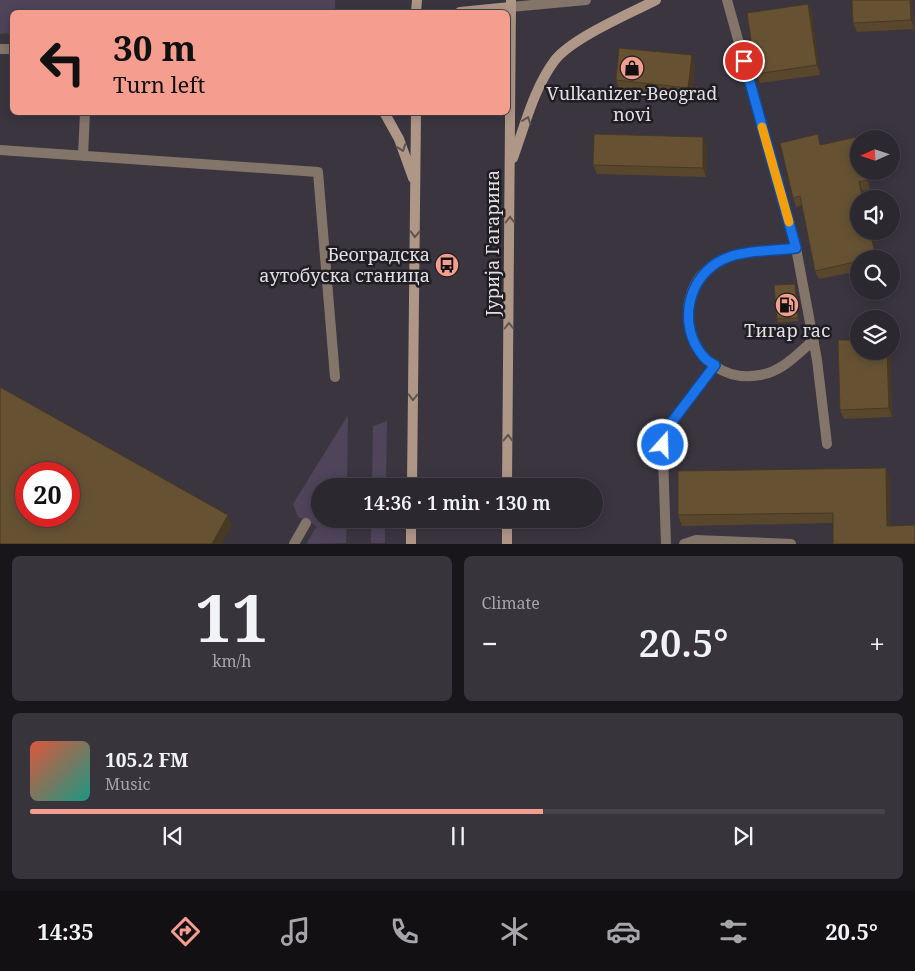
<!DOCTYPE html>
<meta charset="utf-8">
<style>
:root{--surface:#2c282f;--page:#38343b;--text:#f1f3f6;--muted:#a6a6aa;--line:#48444b;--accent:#f59d8e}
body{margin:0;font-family:"Noto Serif",serif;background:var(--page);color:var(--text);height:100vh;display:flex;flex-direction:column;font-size:19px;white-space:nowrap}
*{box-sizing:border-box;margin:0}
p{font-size:16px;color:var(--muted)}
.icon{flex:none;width:28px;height:28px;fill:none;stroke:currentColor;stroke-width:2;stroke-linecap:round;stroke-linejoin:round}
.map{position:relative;height:544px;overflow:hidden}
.details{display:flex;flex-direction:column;gap:12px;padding:12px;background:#18161a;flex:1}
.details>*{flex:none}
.guide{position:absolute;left:10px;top:10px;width:500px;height:105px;border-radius:8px;box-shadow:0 2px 12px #0003,0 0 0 1px var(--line);background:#f59d8e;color:#111;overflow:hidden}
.needle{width:32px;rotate:267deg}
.buttons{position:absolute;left:850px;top:130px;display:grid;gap:10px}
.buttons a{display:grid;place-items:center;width:50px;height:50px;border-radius:50%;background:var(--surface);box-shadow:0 2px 12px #0003,0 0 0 1px var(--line);font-size:25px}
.speed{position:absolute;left:15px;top:462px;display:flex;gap:10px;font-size:25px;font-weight:700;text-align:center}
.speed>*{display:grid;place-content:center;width:65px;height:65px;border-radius:50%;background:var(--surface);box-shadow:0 2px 12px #0003,0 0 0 1px var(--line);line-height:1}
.speed .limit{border:8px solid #d22;background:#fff;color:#111}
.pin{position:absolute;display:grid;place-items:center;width:42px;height:42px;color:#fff;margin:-21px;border:2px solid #fff;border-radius:50%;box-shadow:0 1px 5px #0007}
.me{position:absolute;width:55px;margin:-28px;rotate:20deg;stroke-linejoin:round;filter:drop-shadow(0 0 4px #0008)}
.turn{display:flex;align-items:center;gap:18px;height:105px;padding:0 20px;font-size:22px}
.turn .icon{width:65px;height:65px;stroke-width:2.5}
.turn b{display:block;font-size:35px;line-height:42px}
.big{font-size:38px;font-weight:600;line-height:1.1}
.details .widget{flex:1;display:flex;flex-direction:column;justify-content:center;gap:8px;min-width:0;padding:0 18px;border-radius:8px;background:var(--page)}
.details .dial{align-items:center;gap:0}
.dial b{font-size:65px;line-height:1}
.song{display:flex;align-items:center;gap:15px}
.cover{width:60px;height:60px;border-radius:8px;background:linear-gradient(135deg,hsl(10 70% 55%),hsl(170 70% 35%))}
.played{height:5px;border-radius:2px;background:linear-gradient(90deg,var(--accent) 60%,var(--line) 60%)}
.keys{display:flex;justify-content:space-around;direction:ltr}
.heat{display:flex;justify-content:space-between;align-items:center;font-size:28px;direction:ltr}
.details .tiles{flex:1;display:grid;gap:12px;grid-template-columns:1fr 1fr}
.widget:last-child{grid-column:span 2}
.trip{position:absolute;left:311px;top:478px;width:292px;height:50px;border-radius:25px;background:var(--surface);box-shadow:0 2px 12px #0003,0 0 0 1px var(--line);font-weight:600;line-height:50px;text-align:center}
.menu{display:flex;height:80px;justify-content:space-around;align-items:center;background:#121013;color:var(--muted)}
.menu .icon{width:35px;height:35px}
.menu .selected{color:var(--accent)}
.menu b{font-size:22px;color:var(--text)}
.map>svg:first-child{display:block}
</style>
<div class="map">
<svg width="915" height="544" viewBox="0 0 915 544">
<rect width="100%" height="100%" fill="#3a353f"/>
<path fill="#4f445a" d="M 0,0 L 335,0 L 335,9 L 311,12 L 12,12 L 12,33 L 0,34 Z
M 348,415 L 347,486 L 320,486 L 320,519 L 347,519 L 346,543 L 308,544 L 307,542 L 317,526 L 298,517 L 293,504 Z
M 387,421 L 386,486 L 372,486 L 373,426 Z
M 371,519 L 385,519 L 385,543 L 371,543 Z"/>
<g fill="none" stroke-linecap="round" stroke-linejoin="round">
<path stroke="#84756b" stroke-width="10" d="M 727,0 L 796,248 L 817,360 L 827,444
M 0,49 L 12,49
M 0,150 L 318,172 L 335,377
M 83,156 L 85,112
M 796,248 C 773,251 746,250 724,259 C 659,287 689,388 760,375 C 782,372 798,353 814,340
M 294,544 L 306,523
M 666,544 L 663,456 L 664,433 L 715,365
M 684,544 L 696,540 L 791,544"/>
<path stroke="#84756b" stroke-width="10" d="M 511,7 L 586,0"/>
<path stroke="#af9787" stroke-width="10" d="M 416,12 L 417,0
M 460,12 L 511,7
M 384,112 L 399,139 L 413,178
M 513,158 C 525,125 534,88 555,60 C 574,37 629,14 656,0
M 412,486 L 416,112
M 507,486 L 511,0
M 411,544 L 411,519
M 507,544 L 507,519"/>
</g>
<path fill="#58472c" d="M 852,0 L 912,0 L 914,29 L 857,32 L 853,23 Z
M 808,4 L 812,13 L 820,75 L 760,83 L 756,74 Z
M 695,64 L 692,97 L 619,89 L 616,80 Z
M 857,137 L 859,143 L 859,171 L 866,171 L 870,189 L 863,191 L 864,199 L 859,199 L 877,259 L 859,259 L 859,271 L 819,279 L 815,271 L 802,205 L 796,207 L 793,198 L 821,145 Z
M 707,146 L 706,177 L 597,174 L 593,165 Z
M 796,287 L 799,321 L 778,323 L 777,319 Z
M 890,351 L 892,417 L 844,419 L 840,410 Z
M 886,468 L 890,478 L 890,525 L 915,544 L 833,523 L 682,526 L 678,515 Z"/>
<path fill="#473924" d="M 910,0 L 912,0 L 914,29 L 911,20 Z
M 808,4 L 812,13 L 820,75 L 817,65 Z
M 692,55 L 695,64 L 692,97 L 688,88 Z
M 703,137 L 707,146 L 706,177 L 703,168 Z
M 865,171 L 866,171 L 870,189 L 867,180 Z
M 859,182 L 863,191 L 864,199 L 863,199 Z
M 870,231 L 871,231 L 877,259 L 876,259 Z
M 795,284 L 796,287 L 799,321 L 798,318 Z
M 887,351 L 890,351 L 892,417 L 889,408 Z
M 886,468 L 890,478 L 890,536 L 887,526 Z
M 228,515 L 232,526 L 222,544 L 212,544 Z"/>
<path fill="#665233" stroke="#473924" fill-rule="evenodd" d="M 852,0 L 910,0 L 911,20 L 853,23 Z
M 808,4 L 817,65 L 756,74 L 747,13 Z
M 619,48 L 692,55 L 688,88 L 616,80 Z
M 594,134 L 703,137 L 703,168 L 593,165 Z
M 818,134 L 820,145 L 857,137 L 859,146 L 859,171 L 865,171 L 867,180 L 859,182 L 863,199 L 859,199 L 859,231 L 870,231 L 876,258 L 870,259 L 859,259 L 859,261 L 815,271 L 800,196 L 793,198 L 780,143 Z
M 795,284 L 798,318 L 777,319 L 774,285 Z
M 838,340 L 859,340 L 859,351 L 887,351 L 889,408 L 840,410 Z
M 0,387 L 228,515 L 212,544 L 0,544 ZM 26,474 L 69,474 L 69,516 L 26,516 Z
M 886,468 L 887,526 L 915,525 L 915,544 L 833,544 L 833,513 L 678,515 L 678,471 Z"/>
<defs><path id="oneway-chevron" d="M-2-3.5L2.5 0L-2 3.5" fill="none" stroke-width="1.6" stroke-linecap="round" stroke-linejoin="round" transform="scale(1.25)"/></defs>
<g stroke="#60544f">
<use href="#oneway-chevron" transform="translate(527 120) rotate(-70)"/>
<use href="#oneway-chevron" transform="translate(402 148) rotate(70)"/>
<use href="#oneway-chevron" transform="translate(510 220) rotate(-90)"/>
<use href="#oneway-chevron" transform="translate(415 234) rotate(91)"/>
<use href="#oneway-chevron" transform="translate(509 326) rotate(-90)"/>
<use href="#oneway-chevron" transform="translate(413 397) rotate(91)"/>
<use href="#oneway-chevron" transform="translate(508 438) rotate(-89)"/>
</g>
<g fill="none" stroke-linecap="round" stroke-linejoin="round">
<g stroke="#114b97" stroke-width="12">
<path id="route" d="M 663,445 L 664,433 L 668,427 L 715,365 C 711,363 706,360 703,356 C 677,325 687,276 724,259 C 743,250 774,251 796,248 L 744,61"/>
</g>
<use href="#route" stroke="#1a73e8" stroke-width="9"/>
<path stroke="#f59e0b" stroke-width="9" d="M 762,127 L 789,222"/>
</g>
<defs>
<g id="shop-disc" transform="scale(1.25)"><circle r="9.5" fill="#f59d8e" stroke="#201e22"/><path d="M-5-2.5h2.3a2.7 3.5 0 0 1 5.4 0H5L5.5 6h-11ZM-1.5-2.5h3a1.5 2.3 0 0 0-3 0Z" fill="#111"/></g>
<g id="bus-disc" transform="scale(1.25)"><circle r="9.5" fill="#f59d8e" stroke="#201e22"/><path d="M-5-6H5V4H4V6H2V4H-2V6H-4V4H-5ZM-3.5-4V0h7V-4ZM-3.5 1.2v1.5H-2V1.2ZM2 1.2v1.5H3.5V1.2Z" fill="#111"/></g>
<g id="fuel-disc" transform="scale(1.25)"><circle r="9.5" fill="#f59d8e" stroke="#201e22"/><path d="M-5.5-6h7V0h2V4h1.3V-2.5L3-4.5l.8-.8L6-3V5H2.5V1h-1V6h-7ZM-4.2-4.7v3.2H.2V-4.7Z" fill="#111"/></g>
</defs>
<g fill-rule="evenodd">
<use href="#shop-disc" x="632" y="68"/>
<use href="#bus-disc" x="447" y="265"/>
<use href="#fuel-disc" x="787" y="305"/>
</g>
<g text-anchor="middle" stroke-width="5" stroke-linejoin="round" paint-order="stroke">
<g font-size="18" fill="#e1dee5" stroke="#201e22">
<text x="632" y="100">Vulkanizer-Beograd<tspan x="632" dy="21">novi</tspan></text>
<text x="430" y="261" text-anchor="end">Београдска<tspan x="430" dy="21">аутобуска станица</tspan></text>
<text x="787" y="337">Тигар гас</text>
</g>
<g font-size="18" fill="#e1dee5" stroke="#201e22">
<text transform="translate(493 243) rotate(-90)" y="6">Јурија Гагарина</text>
</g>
</g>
</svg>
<div class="buttons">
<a><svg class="needle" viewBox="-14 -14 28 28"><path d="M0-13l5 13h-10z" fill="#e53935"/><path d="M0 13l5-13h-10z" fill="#a6a6aa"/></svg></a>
<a><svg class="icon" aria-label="sound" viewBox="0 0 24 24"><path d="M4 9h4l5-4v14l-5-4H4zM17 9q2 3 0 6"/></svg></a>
<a><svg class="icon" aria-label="search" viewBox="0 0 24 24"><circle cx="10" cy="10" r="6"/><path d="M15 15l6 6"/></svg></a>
<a><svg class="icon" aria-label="layers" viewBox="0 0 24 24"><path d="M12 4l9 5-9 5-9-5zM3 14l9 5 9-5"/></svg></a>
</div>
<div class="speed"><div class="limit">20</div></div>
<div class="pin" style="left:744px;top:61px;background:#d93025"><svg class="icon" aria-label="arrive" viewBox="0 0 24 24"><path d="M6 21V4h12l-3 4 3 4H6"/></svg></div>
<svg class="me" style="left:663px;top:445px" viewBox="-20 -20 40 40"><circle r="17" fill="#1a73e8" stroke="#fff" stroke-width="3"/><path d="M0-11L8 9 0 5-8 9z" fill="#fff"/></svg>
<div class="trip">14:36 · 1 min · 130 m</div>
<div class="guide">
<div class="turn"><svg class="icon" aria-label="left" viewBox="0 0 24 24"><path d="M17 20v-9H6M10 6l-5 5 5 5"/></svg><div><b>30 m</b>Turn left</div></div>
</div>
</div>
<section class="details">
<div class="tiles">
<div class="widget dial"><b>11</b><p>km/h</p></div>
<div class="widget"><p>Climate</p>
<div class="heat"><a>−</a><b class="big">20.5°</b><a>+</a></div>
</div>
<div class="widget">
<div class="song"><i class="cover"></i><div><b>105.2 FM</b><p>Music</p></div></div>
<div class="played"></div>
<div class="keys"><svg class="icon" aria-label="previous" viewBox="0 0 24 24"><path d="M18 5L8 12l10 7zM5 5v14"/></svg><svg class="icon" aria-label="pause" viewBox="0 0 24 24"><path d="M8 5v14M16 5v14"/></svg><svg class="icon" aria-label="next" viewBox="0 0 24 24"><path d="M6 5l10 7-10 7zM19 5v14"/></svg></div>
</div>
</div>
</section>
<nav class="menu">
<b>14:35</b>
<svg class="icon selected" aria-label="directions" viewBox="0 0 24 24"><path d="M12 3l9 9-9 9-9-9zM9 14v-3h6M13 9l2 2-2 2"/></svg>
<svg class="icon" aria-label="music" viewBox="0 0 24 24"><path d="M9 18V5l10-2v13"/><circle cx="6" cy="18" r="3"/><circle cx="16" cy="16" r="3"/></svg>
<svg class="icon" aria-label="phone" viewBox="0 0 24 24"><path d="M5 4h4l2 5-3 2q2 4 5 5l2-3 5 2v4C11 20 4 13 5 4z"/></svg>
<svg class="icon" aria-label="climate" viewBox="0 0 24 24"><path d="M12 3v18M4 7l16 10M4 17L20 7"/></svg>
<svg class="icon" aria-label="car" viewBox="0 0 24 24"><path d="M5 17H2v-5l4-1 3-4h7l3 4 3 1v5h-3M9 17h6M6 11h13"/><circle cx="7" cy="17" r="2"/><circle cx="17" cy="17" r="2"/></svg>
<svg class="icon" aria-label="filters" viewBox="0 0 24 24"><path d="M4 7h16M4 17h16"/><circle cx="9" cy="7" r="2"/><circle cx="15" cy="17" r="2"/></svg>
<b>20.5°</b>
</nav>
